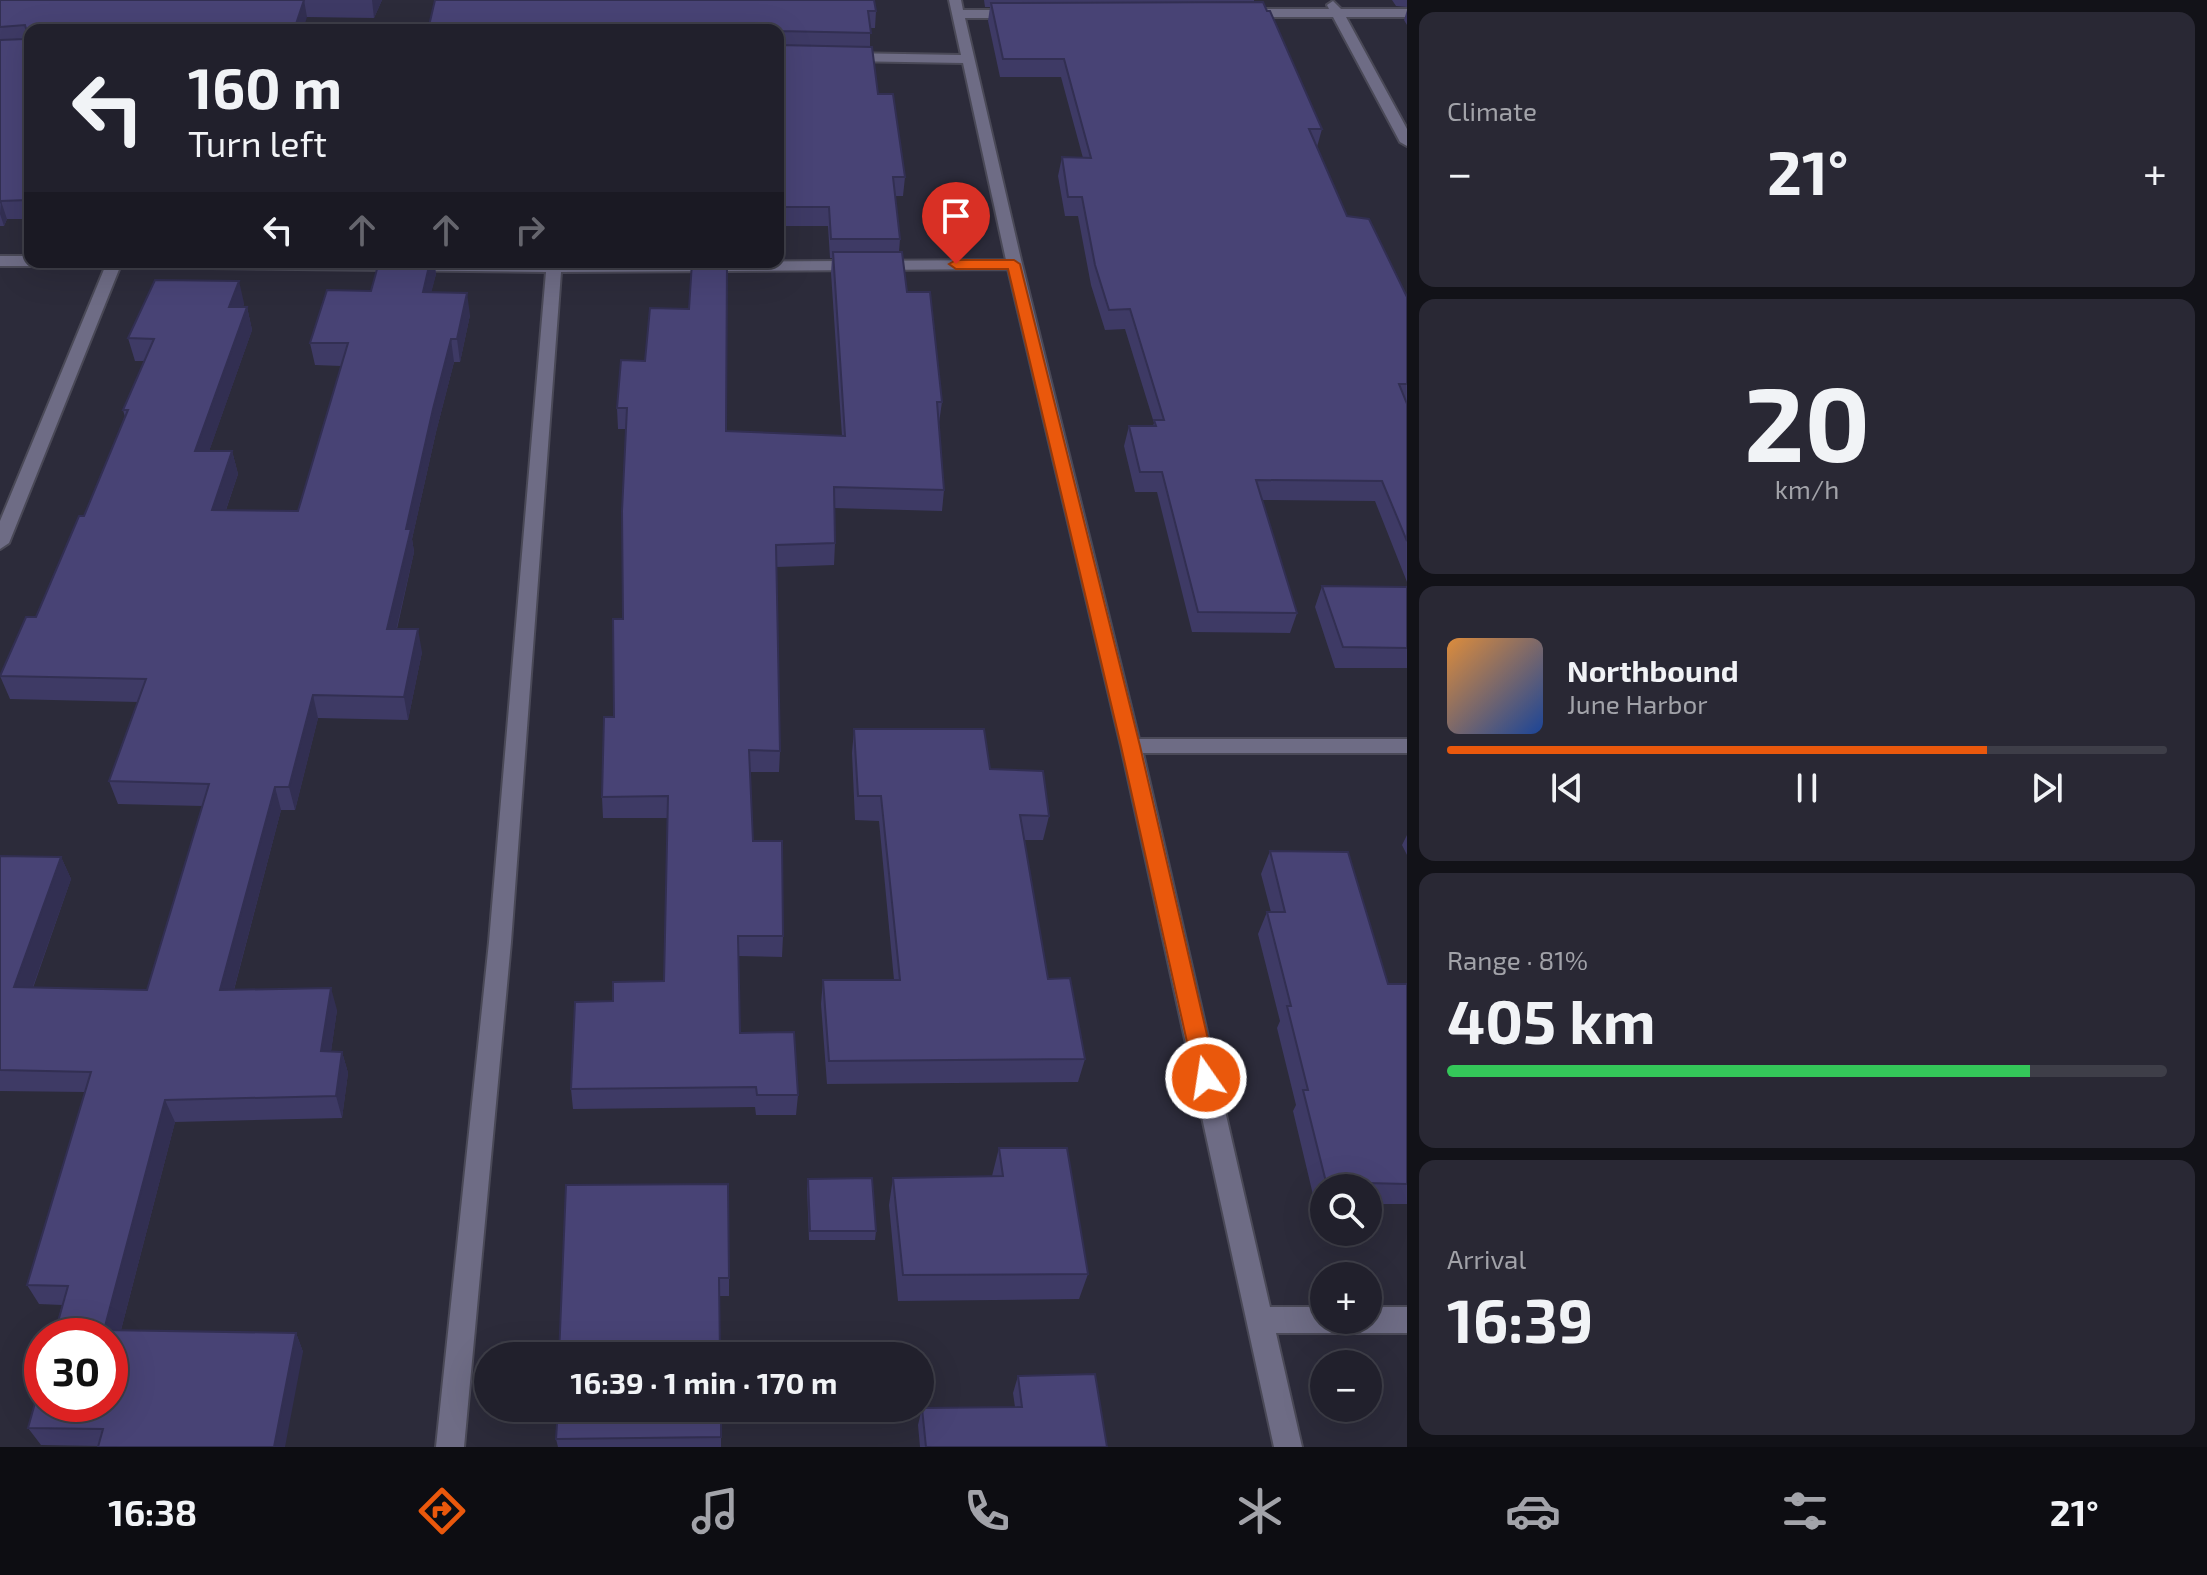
<!DOCTYPE html>
<meta charset="utf-8">
<style>
:root{--surface:#21202c;--page:#292834;--text:#f1f3f6;--muted:#a2a3a9;--line:#3e3e48;--accent:#ea580c}
body{margin:0;font-family:"Exo 2",sans-serif;background:var(--page);color:var(--text);height:100vh;display:flex;flex-direction:column;font-size:30px;white-space:nowrap}
*{box-sizing:border-box;margin:0}
p{font-size:26px;color:var(--muted)}
.icon{flex:none;width:44px;height:44px;fill:none;stroke:currentColor;stroke-width:2;stroke-linecap:round;stroke-linejoin:round}
.map{position:relative;flex:1;overflow:hidden}
.panel{display:flex;flex-direction:column;gap:12px;padding:12px;background:#121218;width:800px}
.panel>*{flex:none}
.hud{position:absolute;left:24px;top:24px;width:760px;height:244px;border-radius:16px;box-shadow:0 8px 32px #0002,0 0 0 2px var(--line);background:#21202c;color:var(--text);overflow:hidden}
.buttons{position:absolute;left:1310px;top:1174px;display:grid;gap:16px}
.buttons a{display:grid;place-items:center;width:72px;height:72px;border-radius:50%;background:var(--surface);box-shadow:0 8px 32px #0002,0 0 0 2px var(--line);font-size:40px}
.speed{position:absolute;left:24px;top:1318px;display:flex;gap:16px;font-size:40px;font-weight:700;text-align:center}
.speed>*{display:grid;place-content:center;width:104px;height:104px;border-radius:50%;background:var(--surface);box-shadow:0 8px 32px #0002,0 0 0 2px var(--line);line-height:1}
.speed .limit{border:12px solid #d22;background:#fff;color:#111}
.pin{position:absolute;display:grid;place-items:center;width:68px;height:68px;color:#fff;margin:-82px -34px;border-radius:50% 50% 50% 0;rotate:-45deg;box-shadow:0 0 8px #0007}
.pin .icon{rotate:45deg}
.me{position:absolute;width:88px;margin:-44px;rotate:347deg;stroke-linejoin:round;filter:drop-shadow(0 0 6px #0008)}
.turn{display:flex;align-items:center;gap:28px;height:168px;padding:0 32px;font-size:36px}
.turn .icon{width:104px;height:104px;stroke-width:2.5}
.turn b{display:block;font-size:56px;line-height:68px}
.lanes{display:flex;align-items:center;height:76px;padding:0 32px;background:#0003;justify-content:center;gap:40px;direction:ltr}
.lanes .off{opacity:.35}
.big{font-size:60px;font-weight:700;line-height:1.1}
.panel .card{flex:1;display:flex;flex-direction:column;justify-content:center;gap:12px;min-width:0;padding:0 28px;border-radius:16px;background:var(--page)}
.panel .dial{align-items:center;gap:0}
.dial b{font-size:104px;line-height:1}
.song{display:flex;align-items:center;gap:24px}
.cover{width:96px;height:96px;border-radius:12px;background:linear-gradient(135deg,hsl(30 70% 55%),hsl(220 70% 35%))}
.played{height:8px;border-radius:4px;background:linear-gradient(90deg,var(--accent) 75%,var(--line) 75%)}
.keys{display:flex;justify-content:space-around;direction:ltr}
.heat{display:flex;justify-content:space-between;align-items:center;font-size:44px;direction:ltr}
.charge{height:12px;border-radius:6px;background:linear-gradient(90deg,#34c759 81%,var(--line) 0)}
.trip{position:absolute;left:474px;top:1342px;width:460px;height:80px;border-radius:40px;background:var(--surface);box-shadow:0 8px 32px #0002,0 0 0 2px var(--line);font-weight:700;line-height:80px;text-align:center}
.tab-bar{display:flex;height:128px;justify-content:space-around;align-items:center;background:#0d0d12;color:var(--muted)}
.tab-bar .icon{width:56px;height:56px}
.tab-bar .current{color:var(--accent)}
.tab-bar b{font-size:36px;color:var(--text)}
main{display:flex;flex:1;min-height:0}
.map>svg:first-child{display:block}
</style>
<main>
<div class="map">
<svg width="1407" height="1447" viewBox="0 0 1407 1447">
<rect width="100%" height="100%" fill="#2c2b3a"/>
<g fill="none" stroke-linecap="round" stroke-linejoin="round">
<g stroke="#4a4957" stroke-width="4">
<path id="minor" d="M 949,0 L 961,0 L 963,10 L 1014,10 L 1020,14 L 1014,18 L 965,18 L 1022,264 L 1139,739 L 1407,739 L 1407,753 L 1143,753 L 1270,1307 L 1324,1307 L 1324,1320 L 1368,1320 L 1368,1307 L 1407,1307 L 1407,1333 L 1276,1333 L 1302,1447 L 1274,1447 L 1121,746 L 1008,269 L 561,272 L 511,942 L 464,1447 L 436,1447 L 489,942 L 546,272 L 120,267 L 9,543 L 0,549 L 0,521 L 105,267 L 74,267 L 66,262 L 554,263 L 1006,260 L 963,63 L 846,61 L 840,57 L 846,53 L 961,55 Z
M 1333,1 L 1341,9 L 1407,9 L 1407,17 L 1346,17 L 1407,129 L 1407,146 L 1400,142 L 1333,17 L 1246,17 L 1240,13 L 1246,9 L 1329,9 L 1327,5 Z
M 0,256 L 30,256 L 30,262 L 37,262 L 30,266 L 0,266 Z"/>
</g>
<use href="#minor" fill="#6e6c85" fill-rule="evenodd"/>
</g>
<path fill="#3e3a65" d="M 0,0 L 382,0 L 374,18 L 307,17 L 30,30 L 30,219 L 7,219 L 4,226 L 0,226 Z
M 984,0 L 1254,0 L 1254,2 L 1322,129 L 1317,147 L 1347,216 L 1407,297 L 1407,582 L 1375,501 L 1262,500 L 1297,613 L 1290,633 L 1192,632 L 1157,492 L 1135,492 L 1124,446 L 1129,426 L 1153,426 L 1154,423 L 1125,329 L 1105,330 L 1091,285 L 1078,216 L 1065,216 L 1058,176 L 1062,157 L 1083,158 L 1061,77 L 1000,77 L 988,21 L 990,7 L 985,7 Z
M 1392,0 L 1407,0 L 1407,7 L 1396,6 Z
M 1407,10 L 1407,25 L 1404,20 Z
M 876,11 L 875,28 L 870,28 L 870,47 L 878,94 L 905,177 L 903,196 L 895,196 L 900,239 L 899,252 L 907,292 L 942,402 L 939,423 L 944,490 L 942,511 L 834,508 L 835,543 L 834,565 L 776,567 L 780,751 L 779,772 L 750,772 L 753,841 L 783,936 L 782,957 L 738,956 L 740,1033 L 798,1095 L 796,1115 L 756,1115 L 755,1107 L 573,1109 L 571,1089 L 613,1001 L 664,981 L 668,818 L 603,818 L 602,797 L 614,717 L 623,619 L 626,429 L 618,429 L 617,408 L 621,360 L 726,431 L 842,436 L 831,273 L 832,258 L 830,258 L 828,226 L 778,226 L 778,30 L 428,30 Z
M 379,262 L 434,262 L 436,274 L 431,292 L 470,315 L 460,362 L 454,362 L 436,432 L 412,539 L 414,552 L 397,629 L 422,652 L 408,720 L 318,718 L 295,810 L 281,810 L 234,990 L 337,1010 L 331,1051 L 342,1052 L 348,1073 L 342,1118 L 175,1122 L 121,1330 L 296,1333 L 303,1352 L 98,1446 L 41,1445 L 28,1428 L 62,1305 L 39,1304 L 27,1285 L 85,1092 L 0,1091 L 0,856 L 61,857 L 71,879 L 33,988 L 147,990 L 202,806 L 118,804 L 109,781 L 138,702 L 10,699 L 0,676 L 36,617 L 84,516 L 125,417 L 123,410 L 144,361 L 135,361 L 128,338 L 244,303 L 243,307 L 247,307 L 252,330 L 209,451 L 232,451 L 238,474 L 226,510 L 298,511 L 341,366 L 315,365 L 310,343 L 371,291 Z
M 1322,586 L 1407,587 L 1407,668 L 1335,668 L 1315,607 Z
M 854,729 L 990,769 L 1049,816 L 1043,840 L 1024,840 L 1048,979 L 1085,1059 L 1078,1082 L 827,1084 L 821,1004 L 823,980 L 894,980 L 879,821 L 855,820 L 852,753 Z
M 1407,835 L 1407,855 L 1402,845 Z
M 1270,851 L 1388,984 L 1407,984 L 1407,1204 L 1368,1204 L 1368,1188 L 1324,1188 L 1324,1203 L 1315,1203 L 1293,1111 L 1296,1105 L 1277,1028 L 1280,1021 L 1258,934 L 1267,912 L 1271,912 L 1261,874 Z
M 999,1148 L 1088,1274 L 1079,1299 L 898,1301 L 889,1205 L 893,1178 L 992,1176 Z
M 808,1179 L 876,1231 L 875,1240 L 809,1240 L 807,1188 Z
M 566,1185 L 729,1278 L 729,1296 L 719,1296 Z
M 1018,1376 L 1107,1447 L 920,1447 L 918,1425 L 922,1408 L 1015,1407 L 1013,1393 Z
M 721,1408 L 721,1447 L 558,1447 L 556,1439 Z"/>
<path fill="#322f52" d="M 304,0 L 307,17 L 303,30 L 294,30 Z
M 372,0 L 382,0 L 374,18 Z
M 1,201 L 7,219 L 4,226 L 0,214 Z
M 430,262 L 434,262 L 436,274 L 426,314 L 423,292 Z
M 239,281 L 244,303 L 234,330 L 229,307 Z
M 467,293 L 470,315 L 460,362 L 457,339 Z
M 247,307 L 252,330 L 201,474 L 195,451 Z
M 451,339 L 454,362 L 436,432 L 412,539 L 414,552 L 391,652 L 387,629 L 406,529 L 433,409 Z
M 232,451 L 238,474 L 218,533 L 212,510 Z
M 418,629 L 422,652 L 408,720 L 404,697 Z
M 313,695 L 318,718 L 295,810 L 289,787 Z
M 275,787 L 281,810 L 228,1012 L 220,990 Z
M 61,857 L 71,879 L 25,1009 L 14,987 Z
M 331,988 L 337,1010 L 328,1073 L 321,1051 Z
M 342,1052 L 348,1073 L 342,1118 L 336,1096 Z
M 165,1100 L 175,1122 L 116,1349 L 104,1330 Z
M 296,1333 L 303,1352 L 285,1447 L 274,1447 Z"/>
<path fill="#484375" stroke="#322f52" stroke-width="2" d="M 0,0 L 304,0 L 294,30 L 30,30 L 30,195 L 28,200 L 1,201 L 0,203 L 0,40 L 25,39 L 28,36 L 25,25 L 0,27 Z
M 435,0 L 874,0 L 876,11 L 868,11 L 871,33 L 779,31 L 778,33 L 778,30 L 428,30 Z
M 1263,2 L 1267,11 L 1270,11 L 1322,129 L 1309,129 L 1347,216 L 1369,219 L 1407,297 L 1407,384 L 1399,384 L 1407,404 L 1407,541 L 1382,481 L 1256,480 L 1297,613 L 1198,612 L 1162,472 L 1140,472 L 1129,426 L 1156,426 L 1154,420 L 1164,420 L 1130,309 L 1109,310 L 1095,265 L 1082,197 L 1068,197 L 1062,157 L 1091,158 L 1064,59 L 1003,59 L 991,3 Z
M 778,45 L 872,47 L 878,94 L 893,94 L 905,177 L 893,177 L 900,239 L 831,239 L 829,207 L 778,207 Z
M 833,252 L 902,252 L 907,292 L 930,292 L 942,402 L 937,402 L 944,490 L 834,487 L 835,543 L 776,545 L 780,751 L 749,750 L 753,841 L 782,841 L 783,936 L 738,936 L 740,1033 L 794,1032 L 798,1095 L 757,1095 L 756,1087 L 571,1089 L 575,1002 L 613,1001 L 613,982 L 664,981 L 668,796 L 602,797 L 604,717 L 614,717 L 613,619 L 623,619 L 622,511 L 627,408 L 617,408 L 621,360 L 645,361 L 650,308 L 689,309 L 692,262 L 727,262 L 726,431 L 845,436 Z
M 379,262 L 430,262 L 423,292 L 467,293 L 457,339 L 451,339 L 433,409 L 406,529 L 411,529 L 387,629 L 418,629 L 404,697 L 313,695 L 289,787 L 275,787 L 220,990 L 331,988 L 321,1051 L 342,1052 L 336,1096 L 165,1100 L 104,1330 L 296,1333 L 274,1447 L 98,1447 L 103,1429 L 28,1428 L 42,1378 L 42,1404 L 110,1404 L 110,1336 L 54,1336 L 68,1286 L 27,1285 L 91,1072 L 0,1070 L 0,856 L 61,857 L 14,987 L 147,990 L 209,784 L 109,781 L 146,679 L 0,676 L 26,617 L 36,617 L 79,516 L 84,516 L 128,410 L 123,410 L 154,339 L 128,338 L 155,280 L 239,281 L 229,307 L 247,307 L 195,451 L 232,451 L 212,510 L 298,511 L 348,343 L 310,343 L 327,290 L 371,291 Z
M 1322,586 L 1407,587 L 1407,648 L 1343,647 Z
M 854,729 L 984,729 L 990,769 L 1043,771 L 1049,816 L 1020,815 L 1048,979 L 1070,978 L 1085,1059 L 829,1061 L 823,980 L 900,980 L 881,796 L 858,796 Z
M 1270,851 L 1348,852 L 1388,984 L 1407,984 L 1407,1184 L 1326,1182 L 1303,1090 L 1308,1090 L 1287,1006 L 1291,1006 L 1267,912 L 1285,912 Z
M 999,1148 L 1067,1148 L 1088,1274 L 903,1275 L 893,1178 L 1003,1176 Z
M 872,1178 L 876,1231 L 810,1231 L 808,1179 Z
M 728,1184 L 729,1278 L 719,1278 L 720,1356 L 559,1356 L 566,1185 Z
M 1095,1374 L 1107,1447 L 926,1447 L 922,1408 L 1022,1407 L 1018,1376 Z
M 558,1408 L 721,1408 L 721,1437 L 556,1439 Z"/>
<path fill="#ea580c" stroke="#983908" stroke-width="2" d="M 1014,260 L 1020,264 L 1140,746 L 1217,1078 L 1214,1085 L 1206,1088 L 1199,1085 L 1195,1078 L 1121,746 L 1008,269 L 956,269 L 949,264 L 956,260 Z"/>
</svg>
<div class="buttons">
<a><svg class="icon" aria-label="search" viewBox="0 0 24 24"><circle cx="10" cy="10" r="6"/><path d="M15 15l6 6"/></svg></a>
<a>+</a>
<a>−</a>
</div>
<div class="speed"><div class="limit">30</div></div>
<div class="pin" style="left:956px;top:264px;background:#d93025"><svg class="icon" aria-label="arrive" viewBox="0 0 24 24"><path d="M6 21V4h12l-3 4 3 4H6"/></svg></div>
<svg class="me" style="left:1206px;top:1078px" viewBox="-20 -20 40 40"><circle r="17" fill="#ea580c" stroke="#fff" stroke-width="3"/><path d="M0-11L8 9 0 5-8 9z" fill="#fff"/></svg>
<div class="trip">16:39 · 1 min · 170 m</div>
<div class="hud">
<div class="turn"><svg class="icon" aria-label="left" viewBox="0 0 24 24"><path d="M17 20v-9H6M10 6l-5 5 5 5"/></svg><div><b>160 m</b>Turn left</div></div>
<div class="lanes"><svg class="icon" aria-label="left" viewBox="0 0 24 24"><path d="M17 20v-9H6M10 6l-5 5 5 5"/></svg><svg class="icon off" aria-label="ahead" viewBox="0 0 24 24"><path d="M12 20V5M6 11l6-6 6 6"/></svg><svg class="icon off" aria-label="ahead" viewBox="0 0 24 24"><path d="M12 20V5M6 11l6-6 6 6"/></svg><svg class="icon off" aria-label="right" viewBox="0 0 24 24"><path d="M7 20v-9h11M14 6l5 5-5 5"/></svg></div>
</div>
</div>
<section class="panel">
<div class="card"><p>Climate</p>
<div class="heat"><a>−</a><b class="big">21°</b><a>+</a></div>
</div>
<div class="card dial"><b>20</b><p>km/h</p></div>
<div class="card">
<div class="song"><i class="cover"></i><div><b>Northbound</b><p>June Harbor</p></div></div>
<div class="played"></div>
<div class="keys"><svg class="icon" aria-label="previous" viewBox="0 0 24 24"><path d="M18 5L8 12l10 7zM5 5v14"/></svg><svg class="icon" aria-label="pause" viewBox="0 0 24 24"><path d="M8 5v14M16 5v14"/></svg><svg class="icon" aria-label="next" viewBox="0 0 24 24"><path d="M6 5l10 7-10 7zM19 5v14"/></svg></div>
</div>
<div class="card"><p>Range · 81%</p><b class="big">405 km</b><div class="charge"></div></div>
<div class="card"><p>Arrival</p><b class="big">16:39</b></div>
</section>
</main>
<nav class="tab-bar">
<b>16:38</b>
<svg class="icon current" aria-label="directions" viewBox="0 0 24 24"><path d="M12 3l9 9-9 9-9-9zM9 14v-3h6M13 9l2 2-2 2"/></svg>
<svg class="icon" aria-label="music" viewBox="0 0 24 24"><path d="M9 18V5l10-2v13"/><circle cx="6" cy="18" r="3"/><circle cx="16" cy="16" r="3"/></svg>
<svg class="icon" aria-label="phone" viewBox="0 0 24 24"><path d="M5 4h4l2 5-3 2q2 4 5 5l2-3 5 2v4C11 20 4 13 5 4z"/></svg>
<svg class="icon" aria-label="climate" viewBox="0 0 24 24"><path d="M12 3v18M4 7l16 10M4 17L20 7"/></svg>
<svg class="icon" aria-label="car" viewBox="0 0 24 24"><path d="M5 17H2v-5l4-1 3-4h7l3 4 3 1v5h-3M9 17h6M6 11h13"/><circle cx="7" cy="17" r="2"/><circle cx="17" cy="17" r="2"/></svg>
<svg class="icon" aria-label="filters" viewBox="0 0 24 24"><path d="M4 7h16M4 17h16"/><circle cx="9" cy="7" r="2"/><circle cx="15" cy="17" r="2"/></svg>
<b>21°</b>
</nav>
